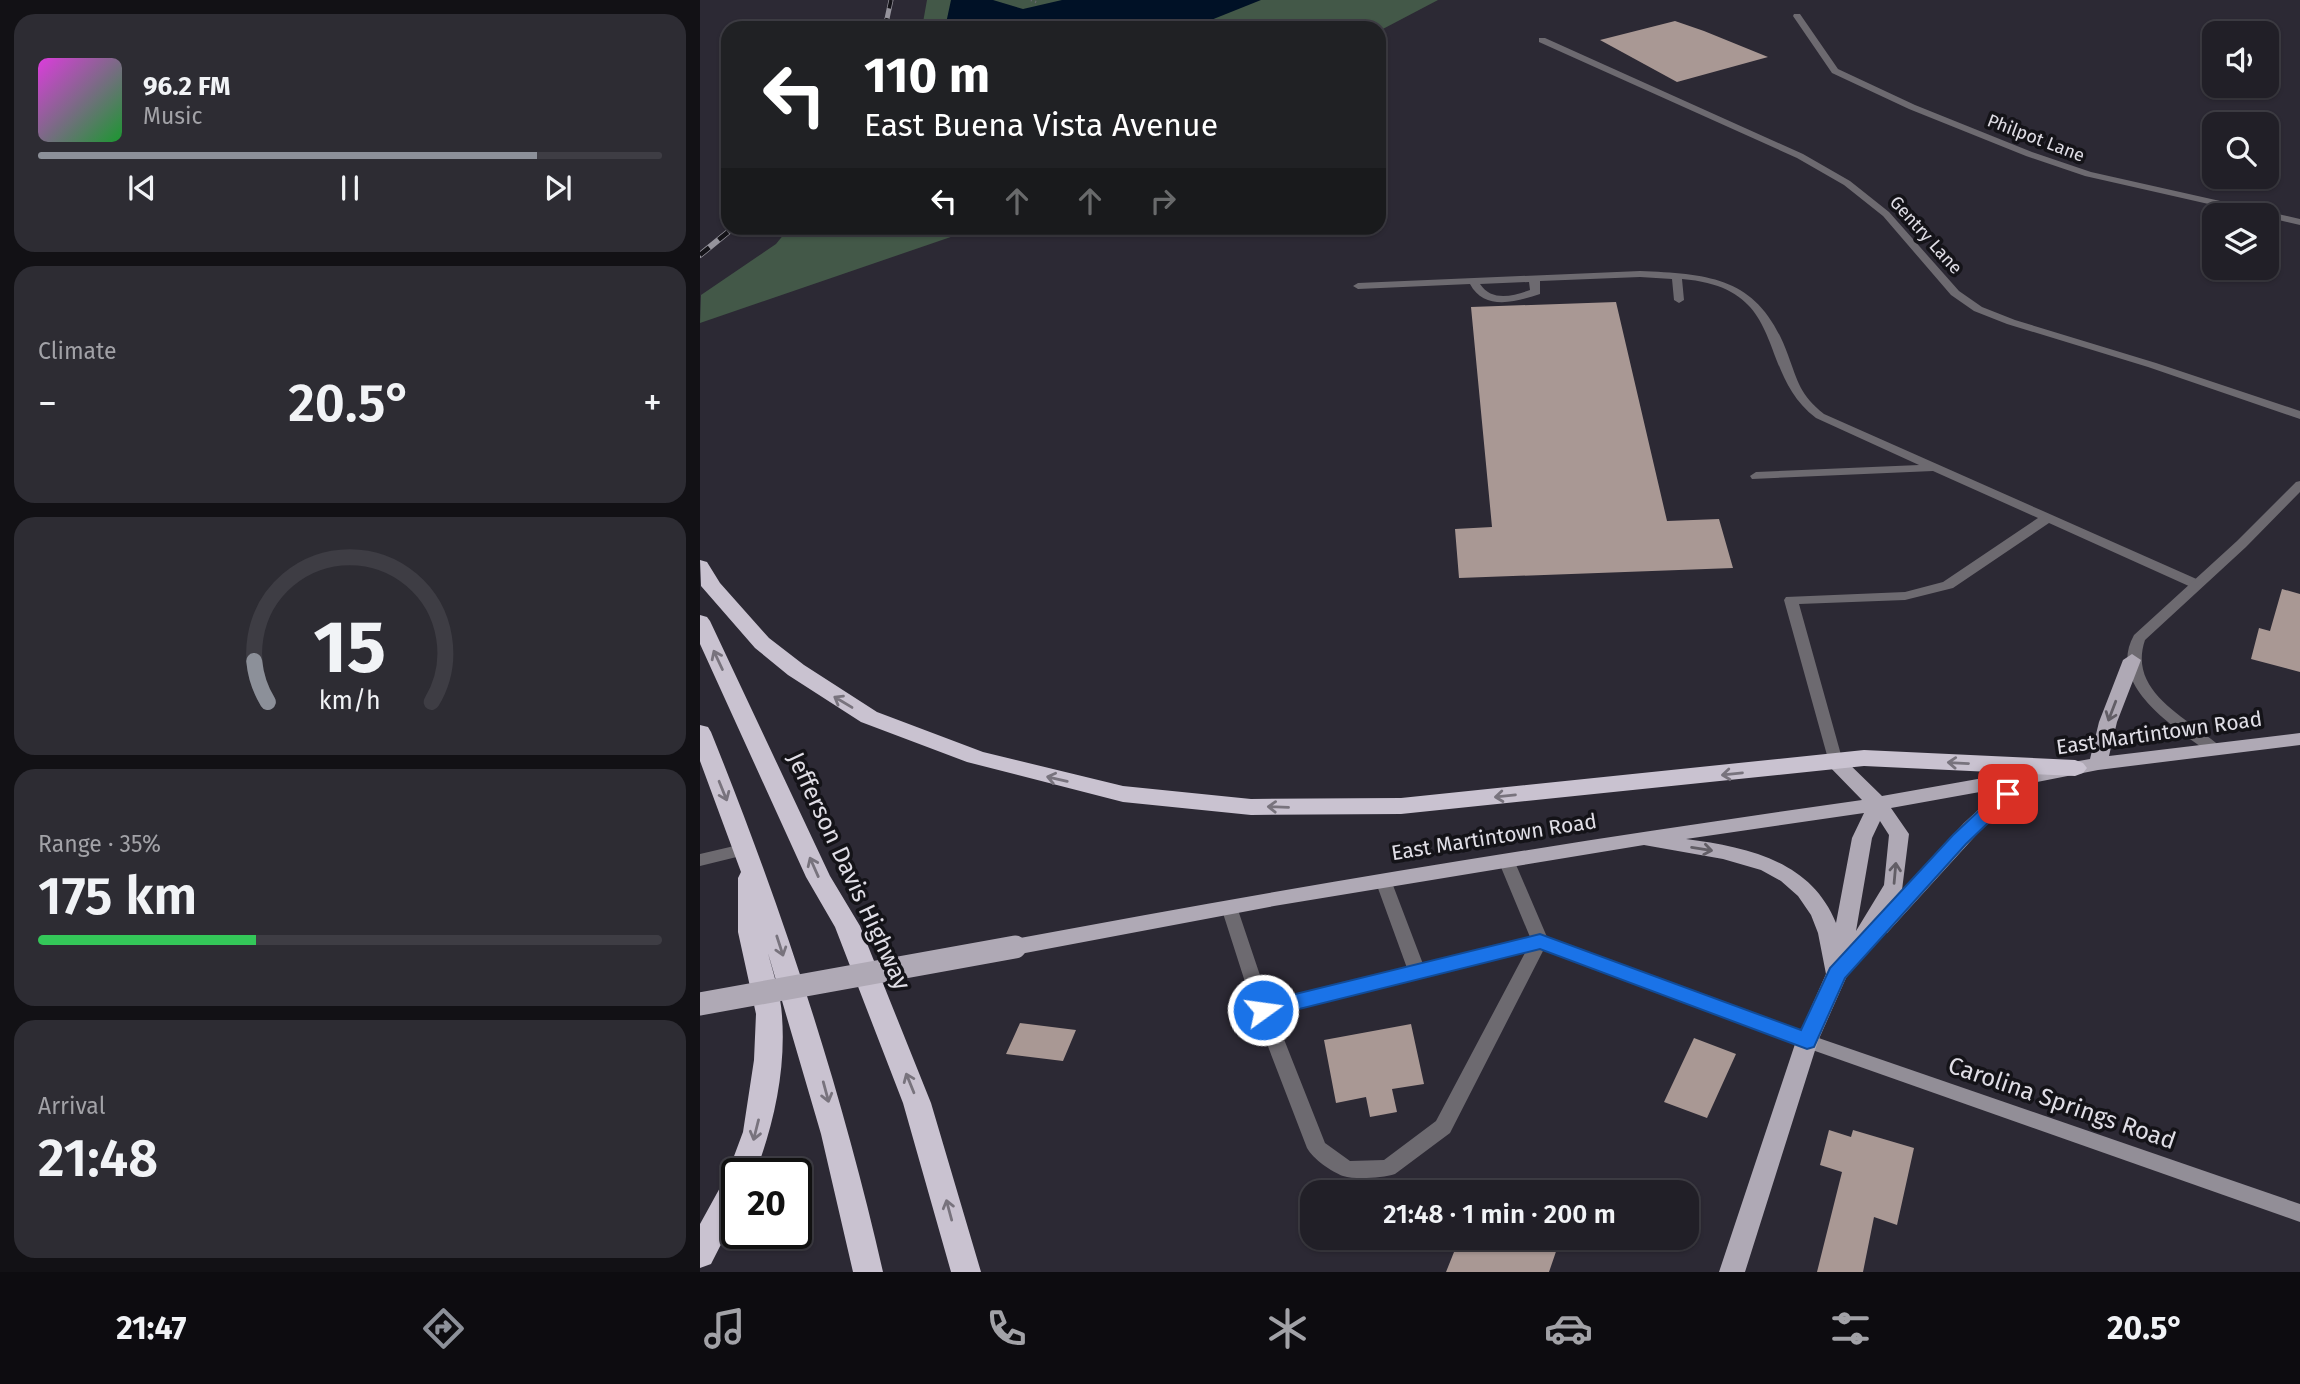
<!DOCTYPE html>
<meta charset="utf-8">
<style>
:root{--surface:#211f27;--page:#2d2c33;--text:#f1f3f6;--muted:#a2a2a7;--line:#3e3d44;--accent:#8c9099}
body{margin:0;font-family:"Fira Sans",sans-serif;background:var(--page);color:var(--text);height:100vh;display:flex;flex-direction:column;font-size:26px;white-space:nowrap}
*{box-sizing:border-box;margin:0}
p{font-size:23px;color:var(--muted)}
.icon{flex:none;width:38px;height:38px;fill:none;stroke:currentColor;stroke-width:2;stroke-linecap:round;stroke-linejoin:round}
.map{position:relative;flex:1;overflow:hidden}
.details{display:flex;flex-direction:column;gap:14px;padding:14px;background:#121115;width:700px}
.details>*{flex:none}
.hud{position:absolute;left:21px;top:21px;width:665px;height:214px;border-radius:21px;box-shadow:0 2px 5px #0004,0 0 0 2px var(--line);background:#202124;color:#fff;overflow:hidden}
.controls{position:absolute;left:1502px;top:21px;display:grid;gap:14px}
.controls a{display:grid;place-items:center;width:77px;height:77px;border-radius:14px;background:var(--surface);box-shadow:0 2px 5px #0004,0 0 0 2px var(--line);font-size:35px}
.speed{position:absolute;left:21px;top:1158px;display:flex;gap:14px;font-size:35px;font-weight:700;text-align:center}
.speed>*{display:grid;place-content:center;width:91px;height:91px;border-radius:50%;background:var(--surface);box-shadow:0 2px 5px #0004,0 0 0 2px var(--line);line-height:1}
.speed .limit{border:4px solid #111;border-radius:10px;background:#fff;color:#111}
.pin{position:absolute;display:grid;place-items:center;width:60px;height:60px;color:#fff;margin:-30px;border-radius:14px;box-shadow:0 4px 10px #0006}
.me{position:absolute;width:77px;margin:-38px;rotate:76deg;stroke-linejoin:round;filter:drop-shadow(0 0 5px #0008)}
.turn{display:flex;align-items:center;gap:24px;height:147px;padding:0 28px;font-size:32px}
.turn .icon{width:91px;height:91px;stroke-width:2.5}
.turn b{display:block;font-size:49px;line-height:60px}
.lanes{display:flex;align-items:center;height:66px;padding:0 28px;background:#0003;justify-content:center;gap:35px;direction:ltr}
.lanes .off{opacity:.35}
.big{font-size:52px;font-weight:600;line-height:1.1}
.details .tile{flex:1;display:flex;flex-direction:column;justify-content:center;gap:10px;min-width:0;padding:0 24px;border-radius:21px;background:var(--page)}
.details .dial{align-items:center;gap:0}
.dial svg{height:182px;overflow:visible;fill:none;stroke:var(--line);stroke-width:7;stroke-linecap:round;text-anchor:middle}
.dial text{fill:var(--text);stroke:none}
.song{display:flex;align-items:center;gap:21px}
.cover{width:84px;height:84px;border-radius:10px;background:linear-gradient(135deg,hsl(300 70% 55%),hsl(130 70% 35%))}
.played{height:7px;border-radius:4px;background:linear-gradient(90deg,var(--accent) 80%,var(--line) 80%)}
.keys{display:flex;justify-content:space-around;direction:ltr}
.heat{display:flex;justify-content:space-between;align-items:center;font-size:38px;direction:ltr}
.charge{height:10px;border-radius:5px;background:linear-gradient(90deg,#34c759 35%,var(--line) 0)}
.trip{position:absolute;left:600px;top:1180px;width:399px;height:70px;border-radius:21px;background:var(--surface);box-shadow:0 2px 5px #0004,0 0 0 2px var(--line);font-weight:600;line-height:70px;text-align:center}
.tab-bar{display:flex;height:112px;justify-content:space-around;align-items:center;background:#0d0c10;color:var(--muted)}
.tab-bar .icon{width:49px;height:49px}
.tab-bar .current{color:var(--accent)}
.tab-bar b{font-size:32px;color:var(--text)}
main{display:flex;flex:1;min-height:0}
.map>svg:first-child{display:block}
</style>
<main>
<section class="details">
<div class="tile">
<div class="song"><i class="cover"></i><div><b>96.2 FM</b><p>Music</p></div></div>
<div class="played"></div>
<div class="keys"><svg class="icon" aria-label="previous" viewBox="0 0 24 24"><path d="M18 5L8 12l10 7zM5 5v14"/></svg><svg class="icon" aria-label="pause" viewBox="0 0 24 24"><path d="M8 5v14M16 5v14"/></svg><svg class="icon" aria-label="next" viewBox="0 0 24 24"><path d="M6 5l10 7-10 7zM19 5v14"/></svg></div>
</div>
<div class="tile"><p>Climate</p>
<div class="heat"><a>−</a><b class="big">20.5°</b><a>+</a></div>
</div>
<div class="tile dial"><svg viewBox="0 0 100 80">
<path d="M14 69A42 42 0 1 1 86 69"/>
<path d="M14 69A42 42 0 0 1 8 51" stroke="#8c9099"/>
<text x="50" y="56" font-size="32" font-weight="700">15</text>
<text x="50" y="72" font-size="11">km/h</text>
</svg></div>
<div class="tile"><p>Range · 35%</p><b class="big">175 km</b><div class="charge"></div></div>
<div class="tile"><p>Arrival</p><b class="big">21:48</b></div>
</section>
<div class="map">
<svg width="1600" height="1272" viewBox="0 0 1600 1272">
<rect width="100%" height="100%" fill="#2c2934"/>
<path fill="#435848" d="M 227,0 L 738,0 L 679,31 L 679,28 L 222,28 Z
M 89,228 L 277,228 L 0,323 L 1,295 L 76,244 Z"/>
<path fill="#001126" d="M 251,0 L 293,0 L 323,9 L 362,0 L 561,0 L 506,22 L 509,26 L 506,28 L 245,28 Z"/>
<path fill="#a99894" d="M 975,21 L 1004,31 L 1068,57 L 977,82 L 900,40 Z
M 916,302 L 967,521 L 1019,519 L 1033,568 L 759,578 L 755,529 L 792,527 L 771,307 Z
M 1582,589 L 1600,594 L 1600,672 L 1551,659 L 1559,628 L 1570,631 Z
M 320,1023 L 376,1030 L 363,1061 L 306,1054 Z
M 711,1024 L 724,1084 L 692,1089 L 697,1112 L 670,1117 L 666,1097 L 636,1103 L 624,1040 Z
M 994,1038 L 1036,1054 L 1007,1118 L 964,1102 Z
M 1129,1130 L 1151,1137 L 1153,1130 L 1214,1148 L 1197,1225 L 1174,1217 L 1163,1272 L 1117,1272 L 1142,1172 L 1120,1165 Z
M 760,1237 L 861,1237 L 849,1272 L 746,1272 Z"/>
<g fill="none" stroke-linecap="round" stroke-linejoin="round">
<path stroke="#696771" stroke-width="2.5" stroke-dasharray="1 3.5" stroke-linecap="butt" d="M 331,0 L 338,3"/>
<path fill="#6d6a70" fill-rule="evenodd" d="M 940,271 C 1013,274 1060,278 1088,355 C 1098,382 1100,395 1124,414 L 1501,581 L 1503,584 L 1496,588 L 1491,587 L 1349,523 L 1253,588 L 1205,600 L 1099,604 L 1143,762 L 1140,766 L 1130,766 L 1084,600 L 1086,597 L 1205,592 L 1243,582 L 1338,518 L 1233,471 L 1052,479 L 1050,476 L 1056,472 L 1219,465 L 1116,418 C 1054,371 1091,288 982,279 L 984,300 L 979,303 L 974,300 L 972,279 L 940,277 L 840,281 L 840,294 C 816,302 784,311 770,284 L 658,289 L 653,286 L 658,283 ZM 829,282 L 830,290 C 813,296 792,302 780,284 Z
M 47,843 L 53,845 L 55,849 L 53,853 L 0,866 L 0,854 Z
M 806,854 L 812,856 L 814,860 L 847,937 L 1113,1036 L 1116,1041 L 1113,1046 L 1107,1048 L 1101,1046 L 844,949 L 750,1133 L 695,1174 C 682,1178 656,1180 643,1176 C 632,1172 613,1159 607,1148 L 554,1010 L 521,907 L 523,903 L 529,901 L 535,903 L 537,907 L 569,1002 L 707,968 L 675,880 L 677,876 L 689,876 L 691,880 L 723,964 L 830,937 L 798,860 L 800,856 ZM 826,951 L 736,1121 L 684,1160 L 650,1161 L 625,1143 L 574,1014 Z"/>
<path fill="#6d6a70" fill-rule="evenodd" d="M 1094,14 L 1100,14 L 1138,69 L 1215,105 L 1332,152 L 1391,172 L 1600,219 L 1600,225 L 1566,217 L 1566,215 L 1557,215 L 1385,176 L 1326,156 L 1209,109 L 1132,73 L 1093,16 Z
M 839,38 L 845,38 L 1103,154 L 1150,181 L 1189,212 L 1259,291 L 1282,307 L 1315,320 L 1456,363 L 1600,411 L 1600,419 L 1448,367 L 1307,324 L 1274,311 L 1251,295 L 1183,216 L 1144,185 L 1097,158 L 839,42 Z
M 1600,481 L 1600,492 L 1546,547 L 1445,640 C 1431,681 1465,705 1495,727 C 1504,734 1514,740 1521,748 L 1518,752 L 1508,752 C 1473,726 1406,685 1434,635 L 1537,541 L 1596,482 Z"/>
<path fill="#928e97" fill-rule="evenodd" d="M 1107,1034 L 1600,1204 L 1600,1222 L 1101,1046 L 1098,1041 L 1101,1036 Z"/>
<path fill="#afa9b5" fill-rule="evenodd" d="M 1432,654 L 1441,660 L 1417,722 L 1409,756 L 1600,733 L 1600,745 L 1398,770 L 1332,783 L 1278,833 L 1187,933 L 1176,934 L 1146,978 L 1118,1041 L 1045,1272 L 1019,1272 L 1096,1041 L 1126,974 L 1118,933 L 1111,915 L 1098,896 L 1081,881 L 1061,870 L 1023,859 L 944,845 L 574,906 L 315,955 L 307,953 L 304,947 L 307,941 L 315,939 C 596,886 878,840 1162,800 L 1125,762 L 1128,757 L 1142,757 L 1182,796 L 1390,759 L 1399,722 L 1423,660 ZM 1302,788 L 1264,823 L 1202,890 L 1209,834 L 1191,808 ZM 1164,813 L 1152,838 L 1136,923 C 1111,860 1046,847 986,839 ZM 1180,821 L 1189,835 L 1184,885 L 1156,931 L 1172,838 Z"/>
<path fill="#c9c2d0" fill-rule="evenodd" d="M 0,560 L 7,562 L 20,583 L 69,638 L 104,665 L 177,712 L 283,752 L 423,786 L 551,799 L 701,798 L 1164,750 L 1375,760 L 1383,763 L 1387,768 L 1383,773 L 1375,776 L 1164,766 L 701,814 L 551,815 L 423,802 L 267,762 L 161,722 L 88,675 L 55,648 L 1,586 Z
M 0,615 L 7,617 L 10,621 L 130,876 L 160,926 L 231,1103 L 281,1272 L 251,1272 L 203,1103 L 135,927 L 106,877 L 0,644 Z
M 0,725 L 8,727 L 11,732 C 82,908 141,1087 183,1272 L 153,1272 L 121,1134 L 68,953 C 73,973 81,995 82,1016 C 86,1070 74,1124 55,1174 L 37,1174 L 37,1213 L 11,1264 L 0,1268 L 0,1224 L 27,1175 L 43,1132 L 54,1060 L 56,1014 L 38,932 L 38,878 L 41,872 L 0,761 Z"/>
<g stroke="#95939c" stroke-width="5">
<path id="rail-far1" d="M 185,28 L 191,0"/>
</g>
<g stroke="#95939c" stroke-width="6">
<path id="rail" d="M 0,255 L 33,228"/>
</g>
<use href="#rail-far1" stroke="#141318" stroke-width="3.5" stroke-dasharray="10" stroke-linecap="butt"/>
<use href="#rail" stroke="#141318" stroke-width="4.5" stroke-dasharray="12" stroke-linecap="butt"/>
<path stroke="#afa9b5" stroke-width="23" d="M 0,1004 L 315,947"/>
</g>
<defs><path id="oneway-shaft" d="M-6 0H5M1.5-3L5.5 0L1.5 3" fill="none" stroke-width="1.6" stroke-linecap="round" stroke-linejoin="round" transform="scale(1.75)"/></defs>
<g stroke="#78737d">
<use href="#oneway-shaft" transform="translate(18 660) rotate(-115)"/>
<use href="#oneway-shaft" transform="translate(143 702) rotate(-149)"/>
<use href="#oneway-shaft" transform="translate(1258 763) rotate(-177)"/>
<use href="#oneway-shaft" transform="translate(1032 774) rotate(174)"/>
<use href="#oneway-shaft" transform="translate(357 779) rotate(-167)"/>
<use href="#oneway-shaft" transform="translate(23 791) rotate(68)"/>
<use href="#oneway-shaft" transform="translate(805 796) rotate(174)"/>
<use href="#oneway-shaft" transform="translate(578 807) rotate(-178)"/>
<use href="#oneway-shaft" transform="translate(114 867) rotate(-114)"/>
<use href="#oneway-shaft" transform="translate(80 946) rotate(72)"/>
<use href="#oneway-shaft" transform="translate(210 1083) rotate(-112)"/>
<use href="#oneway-shaft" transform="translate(126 1092) rotate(75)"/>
<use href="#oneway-shaft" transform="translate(56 1130) rotate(104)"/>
<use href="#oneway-shaft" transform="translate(249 1210) rotate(-105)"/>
</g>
<g stroke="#625e66">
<use href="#oneway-shaft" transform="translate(1412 711) rotate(111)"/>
<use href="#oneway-shaft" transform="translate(1002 849) rotate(9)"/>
<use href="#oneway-shaft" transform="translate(1195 873) rotate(-85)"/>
</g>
<path fill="#1a73e8" stroke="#114b97" stroke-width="2" d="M 1308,788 L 1316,794 L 1314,798 L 1266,844 L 1145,978 L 1114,1047 L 1107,1049 L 840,949 L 563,1018 L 556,1015 L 553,1010 L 556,1004 L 563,1002 L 840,934 L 1101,1030 L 1130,968 L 1253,835 L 1301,790 Z"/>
<g text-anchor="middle" stroke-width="7" stroke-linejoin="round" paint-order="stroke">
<g font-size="18" fill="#e0dee6" stroke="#141318">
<text transform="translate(1336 138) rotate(21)" y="6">Philpot Lane</text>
<text transform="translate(1226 235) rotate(48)" y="6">Gentry Lane</text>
</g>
<g font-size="21" fill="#e0dee6" stroke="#141318">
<text transform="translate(1459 733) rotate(-8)" y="7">East Martintown Road</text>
<text transform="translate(794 837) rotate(-9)" y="7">East Martintown Road</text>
</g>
<g font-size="24" fill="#e0dee6" stroke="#141318">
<text transform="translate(149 871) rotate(65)" y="8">Jefferson Davis Highway</text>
<text transform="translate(1362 1103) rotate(19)" y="8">Carolina Springs Road</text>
</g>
</g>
</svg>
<div class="controls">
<a><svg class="icon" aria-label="sound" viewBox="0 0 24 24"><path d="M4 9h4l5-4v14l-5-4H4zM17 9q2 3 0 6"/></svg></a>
<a><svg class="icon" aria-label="search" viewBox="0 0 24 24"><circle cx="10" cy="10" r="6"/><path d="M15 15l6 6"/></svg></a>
<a><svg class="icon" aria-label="layers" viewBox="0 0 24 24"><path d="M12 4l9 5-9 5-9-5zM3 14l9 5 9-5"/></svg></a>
</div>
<div class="speed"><div class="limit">20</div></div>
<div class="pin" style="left:1308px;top:794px;background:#d93025"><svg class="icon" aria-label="arrive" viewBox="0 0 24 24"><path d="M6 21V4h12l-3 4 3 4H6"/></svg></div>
<svg class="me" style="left:563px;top:1010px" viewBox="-20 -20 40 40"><circle r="17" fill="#1a73e8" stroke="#fff" stroke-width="3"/><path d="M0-11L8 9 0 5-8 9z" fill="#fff"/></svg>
<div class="trip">21:48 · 1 min · 200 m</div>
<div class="hud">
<div class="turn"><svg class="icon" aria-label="left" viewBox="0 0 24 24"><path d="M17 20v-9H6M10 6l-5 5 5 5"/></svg><div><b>110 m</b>East Buena Vista Avenue</div></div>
<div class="lanes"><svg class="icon" aria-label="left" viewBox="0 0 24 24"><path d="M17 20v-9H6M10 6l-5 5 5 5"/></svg><svg class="icon off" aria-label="ahead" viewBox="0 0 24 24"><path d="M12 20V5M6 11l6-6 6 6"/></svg><svg class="icon off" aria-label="ahead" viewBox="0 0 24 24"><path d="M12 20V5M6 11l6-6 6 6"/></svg><svg class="icon off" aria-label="right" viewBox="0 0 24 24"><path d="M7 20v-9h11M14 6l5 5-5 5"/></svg></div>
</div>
</div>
</main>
<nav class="tab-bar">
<b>21:47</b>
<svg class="icon current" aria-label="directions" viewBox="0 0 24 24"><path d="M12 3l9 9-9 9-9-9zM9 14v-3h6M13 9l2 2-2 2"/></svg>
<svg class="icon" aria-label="music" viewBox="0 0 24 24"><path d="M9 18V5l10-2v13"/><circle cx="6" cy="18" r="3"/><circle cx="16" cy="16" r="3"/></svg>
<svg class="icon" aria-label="phone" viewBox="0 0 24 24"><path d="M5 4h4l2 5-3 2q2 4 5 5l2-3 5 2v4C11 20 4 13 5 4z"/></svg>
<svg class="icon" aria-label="climate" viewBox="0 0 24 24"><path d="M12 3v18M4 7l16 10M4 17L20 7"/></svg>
<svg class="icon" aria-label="car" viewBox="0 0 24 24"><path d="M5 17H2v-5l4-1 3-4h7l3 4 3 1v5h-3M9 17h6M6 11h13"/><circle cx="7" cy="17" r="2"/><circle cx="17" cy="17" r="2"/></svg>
<svg class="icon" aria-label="filters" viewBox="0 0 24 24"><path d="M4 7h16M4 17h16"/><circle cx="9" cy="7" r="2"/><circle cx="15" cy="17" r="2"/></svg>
<b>20.5°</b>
</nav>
